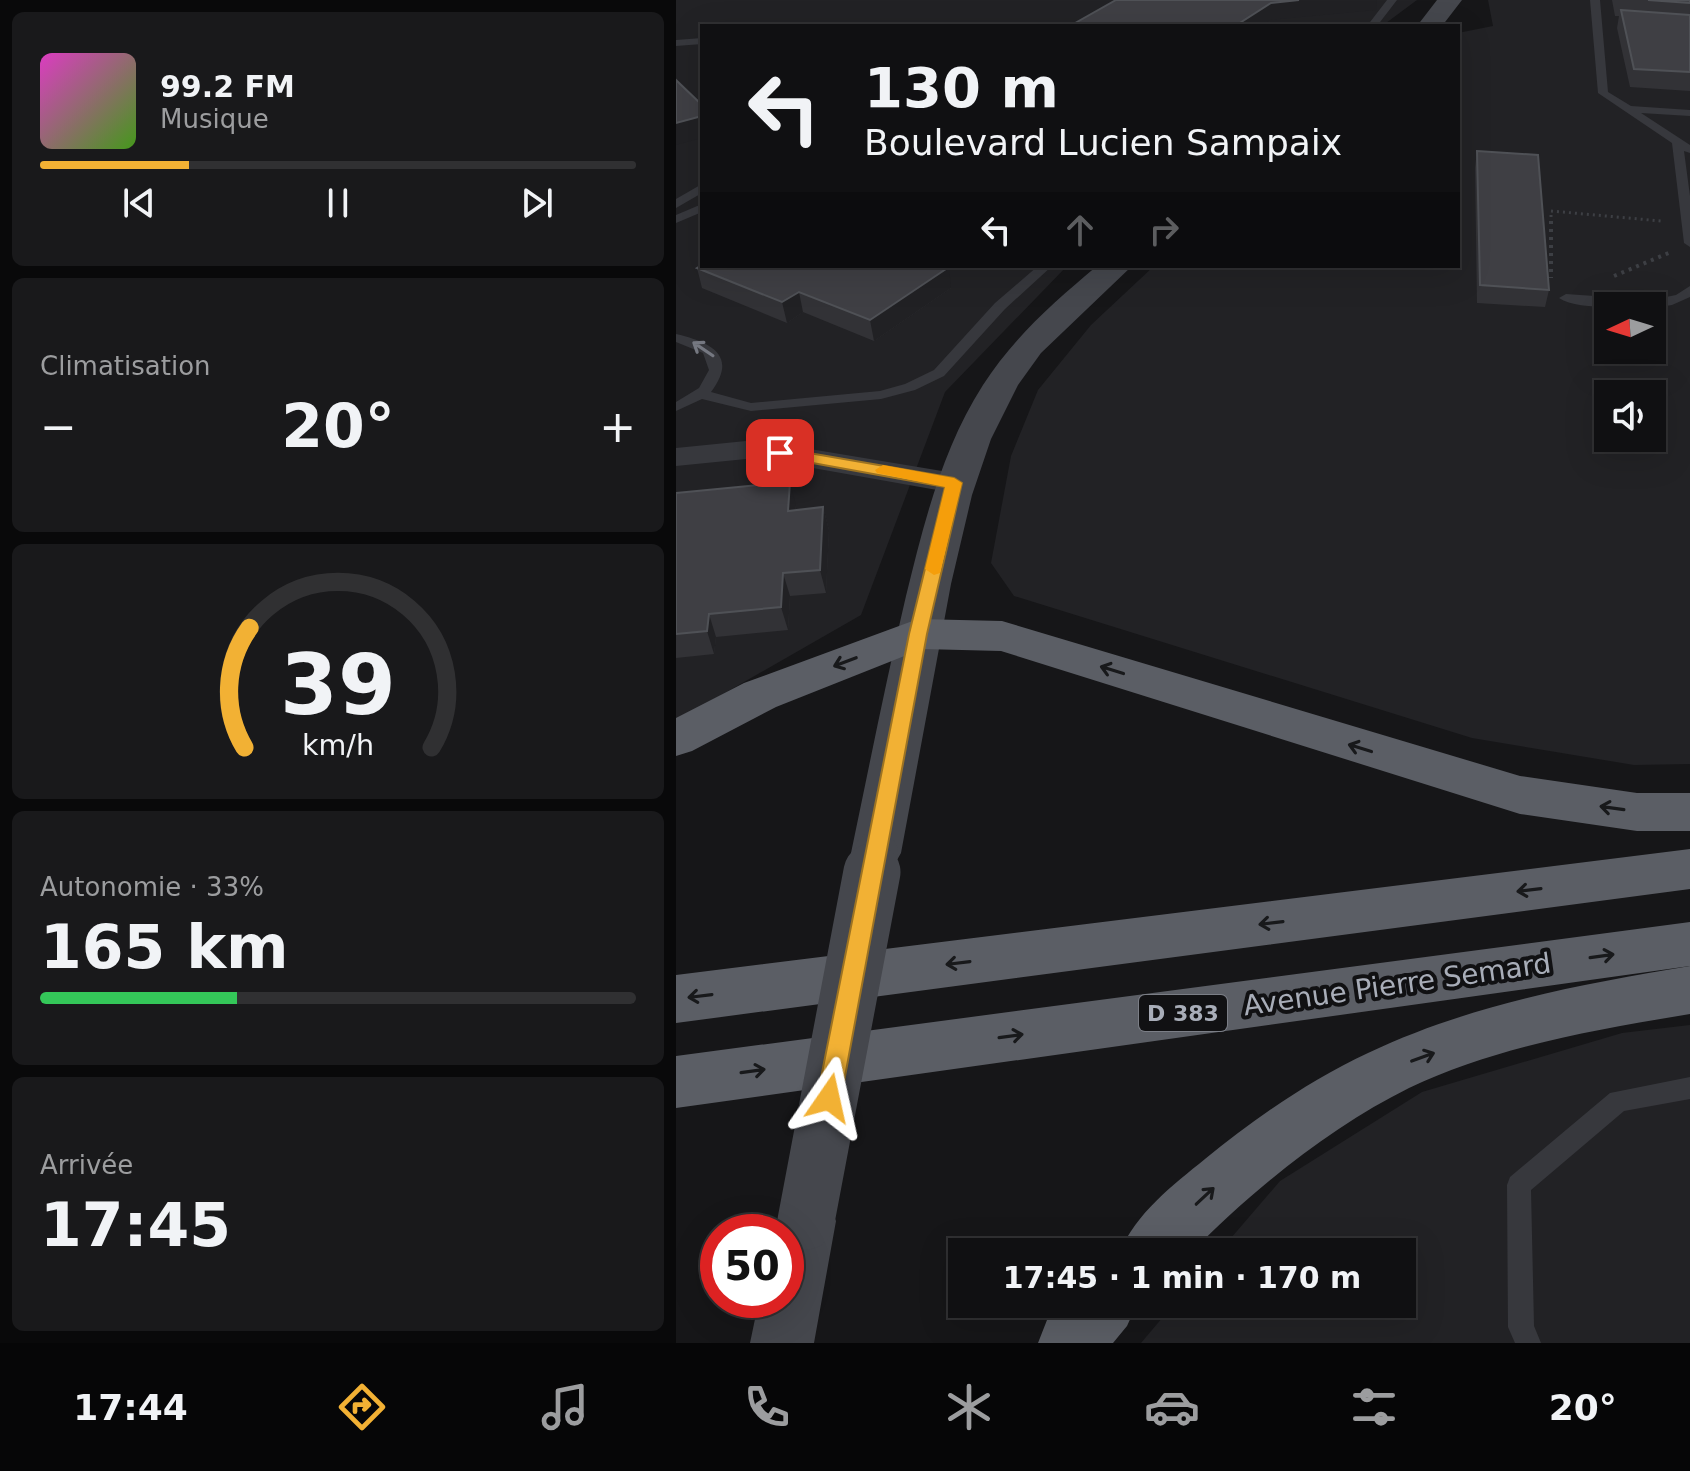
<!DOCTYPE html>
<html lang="fr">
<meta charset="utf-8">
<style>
:root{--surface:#101012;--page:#19191b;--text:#f1f3f6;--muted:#9c9d9f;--line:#303032;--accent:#f2b134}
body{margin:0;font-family:"DejaVu Sans",sans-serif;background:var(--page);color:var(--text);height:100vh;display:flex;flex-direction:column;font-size:30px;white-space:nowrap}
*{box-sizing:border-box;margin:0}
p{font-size:26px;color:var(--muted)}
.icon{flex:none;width:44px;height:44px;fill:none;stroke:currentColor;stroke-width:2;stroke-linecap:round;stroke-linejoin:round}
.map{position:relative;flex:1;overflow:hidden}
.panel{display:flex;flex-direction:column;gap:12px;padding:12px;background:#09090a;width:676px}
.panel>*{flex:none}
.hud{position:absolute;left:24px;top:24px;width:760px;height:244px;border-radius:0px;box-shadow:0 8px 32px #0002,0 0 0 2px var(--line);background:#101012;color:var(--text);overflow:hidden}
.needle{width:52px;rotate:266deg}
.controls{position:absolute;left:918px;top:292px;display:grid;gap:16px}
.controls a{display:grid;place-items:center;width:72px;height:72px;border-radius:0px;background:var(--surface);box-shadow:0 8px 32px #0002,0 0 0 2px var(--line);font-size:40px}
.speed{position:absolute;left:24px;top:1214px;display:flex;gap:16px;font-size:40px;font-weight:700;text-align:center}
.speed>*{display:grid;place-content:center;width:104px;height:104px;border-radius:50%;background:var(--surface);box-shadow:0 8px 32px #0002,0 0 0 2px var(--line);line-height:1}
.speed .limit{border:12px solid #d22;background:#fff;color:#111}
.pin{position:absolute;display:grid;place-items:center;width:68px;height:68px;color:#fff;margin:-34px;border-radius:16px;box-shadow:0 4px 12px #0006}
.me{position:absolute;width:88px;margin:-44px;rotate:11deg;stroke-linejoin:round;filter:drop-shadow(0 0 6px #0008)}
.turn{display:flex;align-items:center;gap:28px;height:168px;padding:0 32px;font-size:36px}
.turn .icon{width:104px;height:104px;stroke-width:2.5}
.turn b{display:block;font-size:56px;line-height:68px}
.lanes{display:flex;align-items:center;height:76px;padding:0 32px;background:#0003;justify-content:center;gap:40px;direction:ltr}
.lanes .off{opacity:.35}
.big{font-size:60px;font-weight:700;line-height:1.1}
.panel .tile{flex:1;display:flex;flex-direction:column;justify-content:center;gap:12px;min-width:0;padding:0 28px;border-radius:12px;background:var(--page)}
.panel .dial{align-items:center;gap:0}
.dial svg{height:208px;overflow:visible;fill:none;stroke:var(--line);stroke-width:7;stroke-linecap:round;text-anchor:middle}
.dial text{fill:var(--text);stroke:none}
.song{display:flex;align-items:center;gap:24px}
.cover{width:96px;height:96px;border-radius:12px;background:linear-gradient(135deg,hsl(310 70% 55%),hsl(100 70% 35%))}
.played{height:8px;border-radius:4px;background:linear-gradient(90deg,var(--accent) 25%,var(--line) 25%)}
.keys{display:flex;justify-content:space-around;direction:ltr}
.heat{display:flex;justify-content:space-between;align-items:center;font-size:44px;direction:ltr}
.charge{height:12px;border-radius:6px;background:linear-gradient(90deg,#34c759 33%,var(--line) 0)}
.trip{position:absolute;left:272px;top:1238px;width:468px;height:80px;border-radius:0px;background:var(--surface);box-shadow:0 8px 32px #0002,0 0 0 2px var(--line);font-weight:700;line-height:80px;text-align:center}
.tabs{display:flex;height:128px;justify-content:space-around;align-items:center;background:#060607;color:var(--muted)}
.tabs .icon{width:56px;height:56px}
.tabs .active{color:var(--accent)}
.tabs b{font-size:36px;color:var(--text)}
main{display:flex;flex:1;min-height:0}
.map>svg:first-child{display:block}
</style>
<main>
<section class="panel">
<div class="tile">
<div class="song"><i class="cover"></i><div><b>99.2 FM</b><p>Musique</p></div></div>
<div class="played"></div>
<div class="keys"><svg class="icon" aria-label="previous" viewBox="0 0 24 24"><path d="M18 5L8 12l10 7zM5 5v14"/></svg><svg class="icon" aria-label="pause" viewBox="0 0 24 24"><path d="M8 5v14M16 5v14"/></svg><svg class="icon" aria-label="next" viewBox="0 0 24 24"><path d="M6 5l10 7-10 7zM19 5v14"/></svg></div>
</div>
<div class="tile"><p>Climatisation</p>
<div class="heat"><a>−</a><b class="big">20°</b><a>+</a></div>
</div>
<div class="tile dial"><svg viewBox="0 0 100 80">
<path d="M14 69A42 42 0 1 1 86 69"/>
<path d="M14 69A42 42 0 0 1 16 23" stroke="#f2b134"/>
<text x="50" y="56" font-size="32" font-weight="700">39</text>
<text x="50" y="72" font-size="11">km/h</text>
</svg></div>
<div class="tile"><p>Autonomie · 33%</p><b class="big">165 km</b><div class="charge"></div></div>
<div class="tile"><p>Arrivée</p><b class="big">17:45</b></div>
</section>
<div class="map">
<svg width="1014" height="1343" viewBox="0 0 1014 1343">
<rect width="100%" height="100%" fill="#161618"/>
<path fill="#222225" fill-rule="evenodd" d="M 0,0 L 741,0 L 706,26 L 26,26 L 26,266 L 391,266 L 269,392 L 185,615 L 0,721 Z
M 812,0 L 1014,0 L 1014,764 L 958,765 L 796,738 L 338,596 L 315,563 L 335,456 L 362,390 L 415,325 L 478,266 L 782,266 L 782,33 L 817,26 ZM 932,306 L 976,306 L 976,350 L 932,350 ZM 932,394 L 976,394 L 976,438 L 932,438 Z
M 1014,1025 L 1014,1343 L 465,1343 L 498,1304 L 726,1304 L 726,1252 L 543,1252 L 604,1181 L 746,1092 L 946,1033 Z"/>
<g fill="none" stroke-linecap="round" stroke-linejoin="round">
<path stroke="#3d3f44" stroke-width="3" stroke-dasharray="2 4" stroke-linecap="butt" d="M 875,223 L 875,211 L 985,221"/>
<path stroke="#3d3f44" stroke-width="4" stroke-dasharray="3 5" stroke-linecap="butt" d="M 875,221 L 875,278
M 938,276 L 995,252"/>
<path fill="#37383d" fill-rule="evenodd" d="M 711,0 L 721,0 L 701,26 L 691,26 Z
M 914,0 L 924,0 L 932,92 L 955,106 L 1014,110 L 1014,116 L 965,113 L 1014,145 L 1014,153 L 1008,151 L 1014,196 L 1014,247 L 1008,243 L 996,143 L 922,93 Z
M 26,38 L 26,44 L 0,46 L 0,40 Z
M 26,184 L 26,193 L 0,208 L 0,199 Z
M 26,204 L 26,212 L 0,223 L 0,215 Z
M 362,266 L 376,266 L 329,309 L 268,376 L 239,390 L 205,399 L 75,411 L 26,399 L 0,411 L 0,402 L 23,388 L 33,370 L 27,353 L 0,342 L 0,334 C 34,342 63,355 35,392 L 75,403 L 204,391 L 229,384 L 258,370 L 319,303 Z
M 1014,286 L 1014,297 L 996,305 L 976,308 L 976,306 C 952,306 902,311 883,298 L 890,294 L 975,300 L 1000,295 Z
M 1014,1077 L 1014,1099 L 948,1111 L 855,1190 L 858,1326 L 865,1343 L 839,1343 L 832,1327 L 831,1185 L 834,1177 L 934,1093 Z"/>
<path fill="#37383d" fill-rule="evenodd" d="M 80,440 L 278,473 L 289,476 L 294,483 L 289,490 L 278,493 L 80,458 L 0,466 L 0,448 Z"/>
<path fill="#45474d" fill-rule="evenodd" d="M 761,0 L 786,0 L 766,26 L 741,26 Z
M 421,266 L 456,266 L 365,353 L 342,385 L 315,439 L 296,495 L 275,584 L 225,853 L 217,867 L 200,873 L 183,867 L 175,853 C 193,767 210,681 230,596 C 248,523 266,449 307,385 C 338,337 378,302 421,266 Z
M 130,1191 L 151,1200 L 160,1221 L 138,1343 L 74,1343 L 83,1300 L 110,1300 L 110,1232 L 97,1232 L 109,1200 Z"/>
<path fill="#5b5e65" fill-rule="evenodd" d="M 242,619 L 326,621 L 844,776 L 961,793 L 1014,793 L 1014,831 L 961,831 L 844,814 L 325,651 L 246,649 L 100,707 L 16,751 L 0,756 L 0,718 L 68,683 Z
M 1014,849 L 1014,889 L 0,1023 L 0,975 Z
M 1014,922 L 1014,966 L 0,1108 L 0,1056 Z
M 1014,966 L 1014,1014 C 919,1030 821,1046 733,1088 C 656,1126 576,1190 516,1252 L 444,1252 C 460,1213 497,1185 529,1159 C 578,1119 634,1080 692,1053 C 793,1005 905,984 1014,966 Z
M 386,1304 L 461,1304 L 451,1326 L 437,1343 L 362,1343 L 371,1320 Z"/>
<path stroke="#45474d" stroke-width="44" d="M 196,874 L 200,853"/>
<path stroke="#45474d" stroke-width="57" d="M 130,1221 L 196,872"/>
</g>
<path fill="#323236" d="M 936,0 L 1014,0 L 1014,91 L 954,87 L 941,28 L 943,16 L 939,16 Z
M 801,151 L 873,290 L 869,307 L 801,303 L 799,168 Z
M 21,268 L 275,288 L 198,341 L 127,312 L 111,323 L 26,288 Z
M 0,493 L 120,505 L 120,510 L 147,507 L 153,530 L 150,593 L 114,596 L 112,630 L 40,637 L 38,654 L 0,658 Z"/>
<path fill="#212124" d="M 623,0 L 701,0 L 700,10 L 594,20 L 586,26 L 559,26 L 595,3 Z
M 26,116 L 26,138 L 0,145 L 0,123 Z
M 273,267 L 275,288 L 198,341 L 194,320 Z
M 123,292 L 127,312 L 111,323 L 106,302 Z
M 114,482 L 120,505 L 118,533 L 112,511 Z
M 147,507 L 153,530 L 150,593 L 144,570 Z
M 107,573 L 114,596 L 112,630 L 105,607 Z
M 33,614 L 40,637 L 38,654 L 31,631 Z"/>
<path fill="#3f3f44" stroke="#4f5156" stroke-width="2" d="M 440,0 L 623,0 L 595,3 L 559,26 L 394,26 Z
M 972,0 L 1014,0 L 1014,3 Z
M 945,10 L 1014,15 L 1014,72 L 958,69 Z
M 0,80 L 26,105 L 26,116 L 0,123 Z
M 801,151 L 862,155 L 873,290 L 804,285 Z
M 26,265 L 26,266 L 269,266 L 273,267 L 194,320 L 123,292 L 106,302 L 21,268 Z
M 114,482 L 112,511 L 147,507 L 144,570 L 107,573 L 105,607 L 33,614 L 31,631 L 0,634 L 0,493 Z"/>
<defs><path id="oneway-shaft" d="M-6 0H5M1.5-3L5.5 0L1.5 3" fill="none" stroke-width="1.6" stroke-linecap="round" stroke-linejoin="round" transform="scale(2)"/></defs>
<use stroke="#757881" href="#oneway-shaft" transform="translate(27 349) rotate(-146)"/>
<g stroke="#18191b">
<use href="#oneway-shaft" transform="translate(169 662) rotate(159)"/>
<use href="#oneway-shaft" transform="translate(436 670) rotate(-163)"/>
<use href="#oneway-shaft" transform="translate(684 748) rotate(-163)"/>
<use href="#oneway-shaft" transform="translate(936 808) rotate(-172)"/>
<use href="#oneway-shaft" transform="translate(853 890) rotate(173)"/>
<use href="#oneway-shaft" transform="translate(595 923) rotate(173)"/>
<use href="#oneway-shaft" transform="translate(926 956) rotate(-8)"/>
<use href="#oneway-shaft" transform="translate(282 963) rotate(173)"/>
<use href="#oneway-shaft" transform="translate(24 996) rotate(173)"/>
<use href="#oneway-shaft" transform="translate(335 1036) rotate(-8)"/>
<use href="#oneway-shaft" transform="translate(747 1057) rotate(-20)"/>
<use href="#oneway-shaft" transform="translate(77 1071) rotate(-8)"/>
<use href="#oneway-shaft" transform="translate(529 1196) rotate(-43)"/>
</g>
<path fill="#f2b134" stroke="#9d7322" stroke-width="2" d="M 104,448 L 278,478 L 286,483 L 251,634 L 165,1098 L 162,1106 L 153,1109 L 145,1106 L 141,1098 L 233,634 L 269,487 L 98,456 L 96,453 Z"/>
<path fill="#f59e0b" d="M 207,465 L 278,478 L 286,483 L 264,573 L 258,575 L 249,569 L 269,487 L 201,473 L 199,470 Z"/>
<g text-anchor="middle" stroke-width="8" stroke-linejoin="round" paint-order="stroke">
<rect fill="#111113" stroke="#7b7e86" stroke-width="2" x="463" y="995" width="88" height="36" rx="6"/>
<g font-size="22" font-weight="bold" fill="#a8adb8">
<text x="507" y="1021">D 383</text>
</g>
<g font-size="28" fill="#a8adb8" stroke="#111113">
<text transform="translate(721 984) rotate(-8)" y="10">Avenue Pierre Semard</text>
</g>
</g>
</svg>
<div class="controls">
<a><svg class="needle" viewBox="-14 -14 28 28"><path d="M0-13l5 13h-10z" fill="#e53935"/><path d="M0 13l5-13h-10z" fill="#9c9d9f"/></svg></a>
<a><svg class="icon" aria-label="sound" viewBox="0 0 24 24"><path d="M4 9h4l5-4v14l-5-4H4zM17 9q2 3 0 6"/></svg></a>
</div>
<div class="speed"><div class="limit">50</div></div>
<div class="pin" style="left:104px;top:453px;background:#d93025"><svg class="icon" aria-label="arrive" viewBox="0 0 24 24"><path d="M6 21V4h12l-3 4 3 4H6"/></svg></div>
<svg class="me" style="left:153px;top:1098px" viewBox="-20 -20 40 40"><path d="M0-17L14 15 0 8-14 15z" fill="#f2b134" stroke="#fff" stroke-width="4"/></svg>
<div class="trip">17:45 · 1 min · 170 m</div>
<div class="hud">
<div class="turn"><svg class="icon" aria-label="left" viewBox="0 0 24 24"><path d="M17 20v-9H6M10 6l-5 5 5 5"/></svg><div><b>130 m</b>Boulevard Lucien Sampaix</div></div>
<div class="lanes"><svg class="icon" aria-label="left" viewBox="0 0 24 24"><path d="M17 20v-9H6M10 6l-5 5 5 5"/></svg><svg class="icon off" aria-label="ahead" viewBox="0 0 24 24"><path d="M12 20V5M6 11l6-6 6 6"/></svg><svg class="icon off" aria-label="right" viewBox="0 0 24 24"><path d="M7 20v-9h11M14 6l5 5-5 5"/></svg></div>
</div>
</div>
</main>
<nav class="tabs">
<b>17:44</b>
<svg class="icon active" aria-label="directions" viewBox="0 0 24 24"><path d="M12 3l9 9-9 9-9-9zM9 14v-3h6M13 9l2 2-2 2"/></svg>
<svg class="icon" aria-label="music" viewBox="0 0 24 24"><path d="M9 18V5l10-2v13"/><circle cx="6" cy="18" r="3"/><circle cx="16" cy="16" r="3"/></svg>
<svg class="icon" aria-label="phone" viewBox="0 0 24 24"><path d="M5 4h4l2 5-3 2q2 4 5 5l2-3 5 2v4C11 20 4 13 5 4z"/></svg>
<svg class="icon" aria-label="climate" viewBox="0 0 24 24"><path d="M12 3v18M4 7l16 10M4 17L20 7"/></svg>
<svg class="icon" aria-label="car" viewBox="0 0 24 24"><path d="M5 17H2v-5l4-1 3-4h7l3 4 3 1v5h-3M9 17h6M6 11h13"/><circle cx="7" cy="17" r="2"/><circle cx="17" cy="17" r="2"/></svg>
<svg class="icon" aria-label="filters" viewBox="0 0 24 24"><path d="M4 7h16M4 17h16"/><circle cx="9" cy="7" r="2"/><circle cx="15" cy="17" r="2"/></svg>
<b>20°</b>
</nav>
